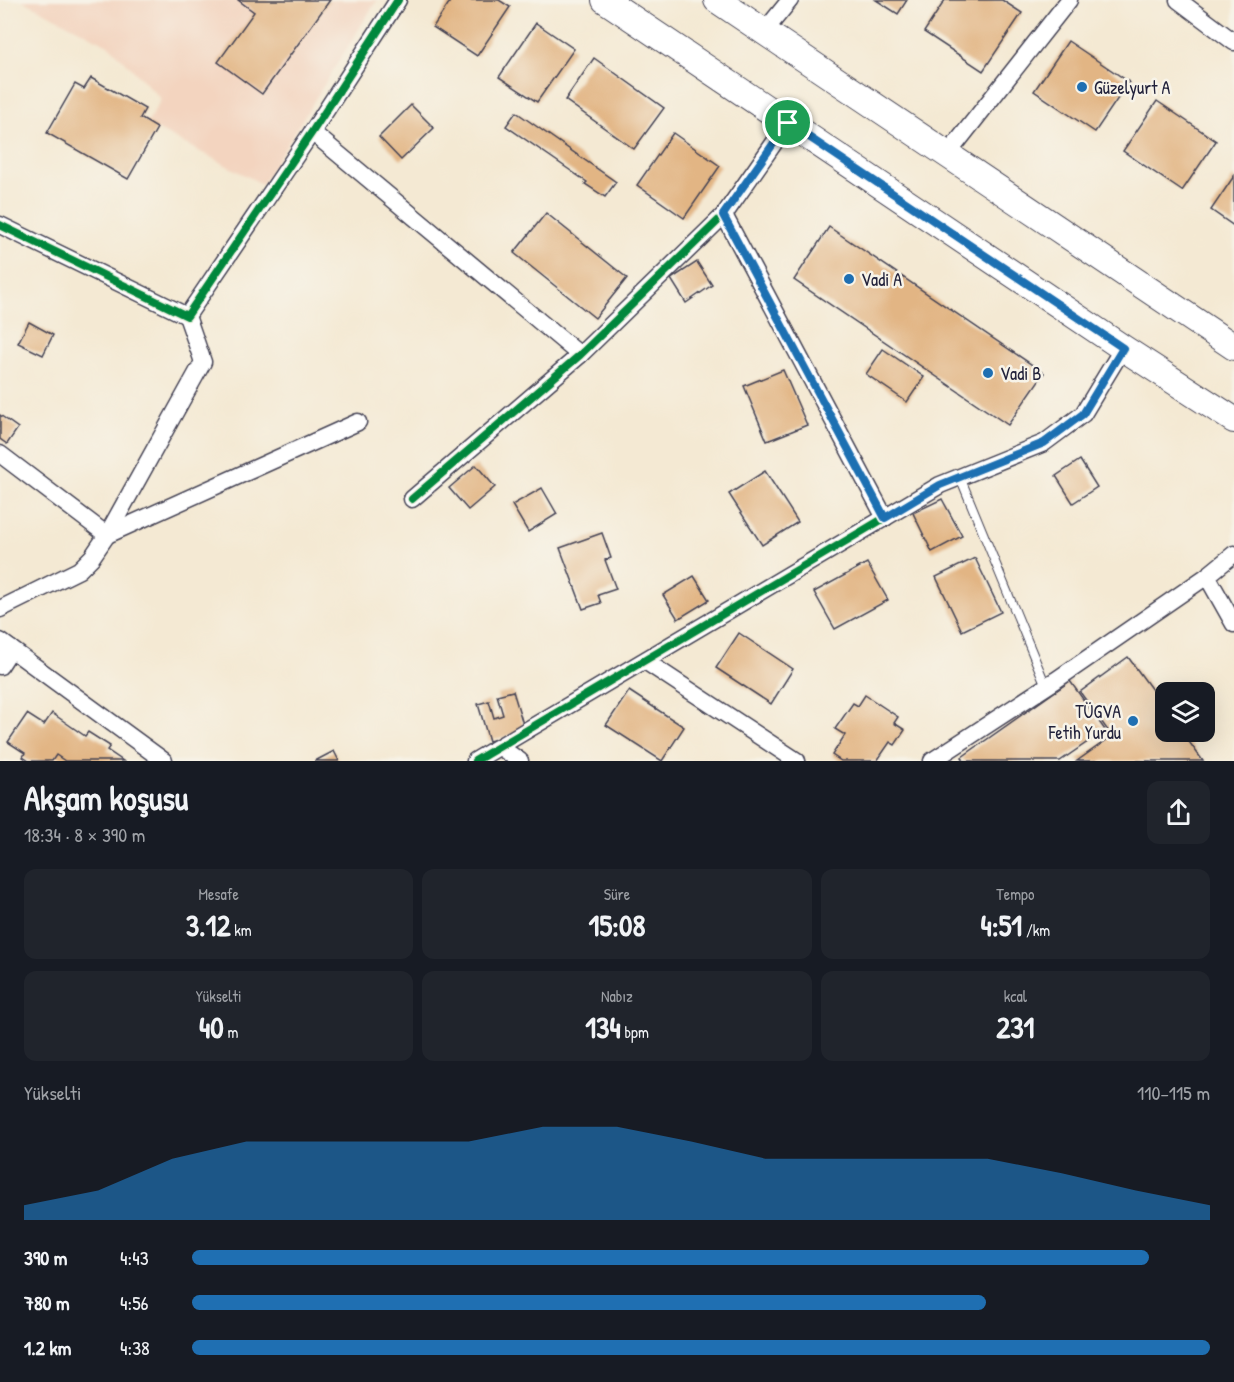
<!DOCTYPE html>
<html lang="tr">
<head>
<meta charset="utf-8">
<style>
	:root { --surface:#171b24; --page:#20242c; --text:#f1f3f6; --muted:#9ea1a6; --accent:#1f6fb2 }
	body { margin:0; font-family:"Patrick Hand",sans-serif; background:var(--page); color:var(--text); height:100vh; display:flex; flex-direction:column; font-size:22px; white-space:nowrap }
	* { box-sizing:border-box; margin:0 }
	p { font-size:20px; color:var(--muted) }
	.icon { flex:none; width:33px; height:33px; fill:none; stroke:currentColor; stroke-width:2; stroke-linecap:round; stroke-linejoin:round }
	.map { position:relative; height:761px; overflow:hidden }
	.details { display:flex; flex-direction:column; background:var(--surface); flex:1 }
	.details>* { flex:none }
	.fabs { position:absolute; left:1155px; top:682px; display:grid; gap:12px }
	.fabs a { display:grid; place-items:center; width:60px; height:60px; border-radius:12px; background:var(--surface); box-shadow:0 6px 24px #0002; font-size:30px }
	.pin { position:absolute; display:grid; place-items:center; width:51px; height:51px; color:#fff; margin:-26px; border:3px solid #fff; border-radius:50%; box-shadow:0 2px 6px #0007 }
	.round { display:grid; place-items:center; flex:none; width:63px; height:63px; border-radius:12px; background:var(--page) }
	.overview { display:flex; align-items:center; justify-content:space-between; height:102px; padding:0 24px }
	h1 { font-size:33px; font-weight:700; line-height:45px }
	.figures { display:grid; grid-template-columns:repeat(3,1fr); gap:9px; height:102px; padding:6px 24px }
	.figures div { display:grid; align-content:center; border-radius:12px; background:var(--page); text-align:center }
	.figures b { font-size:30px; font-weight:700 }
	.figures small { font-size:16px; font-weight:400 }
	.figures p { font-size:16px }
	.chart { height:168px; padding:12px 24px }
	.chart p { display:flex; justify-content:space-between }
	.chart svg { width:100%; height:108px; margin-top:6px; fill:var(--accent); opacity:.7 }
	ul { padding:0 24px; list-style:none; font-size:20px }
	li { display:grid; grid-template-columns:96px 72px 1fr; align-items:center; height:45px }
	li i { height:15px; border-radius:8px; background:var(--accent) }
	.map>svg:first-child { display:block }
</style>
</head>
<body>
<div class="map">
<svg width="1234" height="761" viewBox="0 0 1234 761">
	<rect width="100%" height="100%" fill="#f7f3e8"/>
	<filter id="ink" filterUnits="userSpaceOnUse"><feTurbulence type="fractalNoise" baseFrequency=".0167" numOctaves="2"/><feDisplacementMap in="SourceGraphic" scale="12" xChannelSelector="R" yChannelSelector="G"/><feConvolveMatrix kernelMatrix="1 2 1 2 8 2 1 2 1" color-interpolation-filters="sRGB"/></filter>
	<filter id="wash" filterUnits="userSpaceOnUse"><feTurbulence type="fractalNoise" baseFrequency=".008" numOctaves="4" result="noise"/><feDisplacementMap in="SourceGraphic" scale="24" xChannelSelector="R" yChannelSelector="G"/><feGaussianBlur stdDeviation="1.35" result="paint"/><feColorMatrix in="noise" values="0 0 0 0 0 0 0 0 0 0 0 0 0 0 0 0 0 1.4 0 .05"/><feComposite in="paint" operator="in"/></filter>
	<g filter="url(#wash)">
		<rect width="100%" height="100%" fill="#f4e9d3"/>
		<path fill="#f3d4bf" d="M22,0H377L262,184L147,124L161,99L110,46Z"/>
		<g id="blocks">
			<g fill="#e2b584">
				<path d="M238,0H330L262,94L218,62L254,12Z"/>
				<path d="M451,0H499L510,7L477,56L433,27Z"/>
				<path d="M876,0H907L898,14Z"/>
				<path d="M945,0H1002L1022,13L983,71L924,32Z"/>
				<path d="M536,23L574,49L537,102L499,77Z"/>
				<path d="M1068,41L1129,82L1095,132L1034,91Z"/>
				<path d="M594,58L664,108L634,149L565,100Z"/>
				<path d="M91,78L145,109L140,118L157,128L128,179L47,133L75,84L84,89Z"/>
				<path d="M1157,101L1216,141L1182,191L1123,151Z"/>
				<path d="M411,105L434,128L401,160L379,137Z"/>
				<path d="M516,112L616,182L605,197L585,184L587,182L506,126Z"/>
				<path d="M673,133L720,166L684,218L637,185Z"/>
				<path d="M1234,176V226L1211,210Z"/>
				<path d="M546,213L627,278L595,318L514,253Z"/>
				<path d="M829,227L1044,373L1008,425L794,280Z"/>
				<path d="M697,262L712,285L686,303L671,279Z"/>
				<path d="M29,322L53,335L43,355L18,343Z"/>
				<path d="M883,349L924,377L907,402L866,374Z"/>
				<path d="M783,370L807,425L767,441L744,386Z"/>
				<path d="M0,415L18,428L7,444L0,439Z"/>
				<path d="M1080,460L1097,487L1073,503L1056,476Z"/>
				<path d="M476,465L495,487L468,510L449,488Z"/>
				<path d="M765,471L798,522L762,545L729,494Z"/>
				<path d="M542,488L557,514L528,532L512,505Z"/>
				<path d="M942,499L962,536L932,552L913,513Z"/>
				<path d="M602,533L611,558L605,560L616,589L598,595L601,603L583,609L560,548Z"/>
				<path d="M975,558L1001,612L962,631L936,577Z"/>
				<path d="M867,563L888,600L835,629L814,592Z"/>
				<path d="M694,576L709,600L678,619L663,595Z"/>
				<path d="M739,633L793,669L771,704L716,668Z"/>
				<path d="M1128,657L1166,709V732H1182L1203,761H1077L1112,736L1080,692Z"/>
				<path d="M1070,681L1105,730L1060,761H964L962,757Z"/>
				<path d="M513,691L525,731L489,741L478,704L489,701L494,718L503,715L497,695Z"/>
				<path d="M629,691L684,727L662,761L606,725Z"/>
				<path d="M865,695L898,717L894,723L905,730L895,745L890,742L877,761H841L832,755L845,735L835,729L853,703L858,706Z"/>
				<path d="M52,713L85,736L88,732L110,746L107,750L123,761H65L56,755L52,761H29L23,757L25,753L8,742L27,714L44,725Z"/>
				<path d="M334,751L339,761H315Z"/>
			</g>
		</g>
	</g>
	<g filter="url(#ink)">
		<use href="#blocks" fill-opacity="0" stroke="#424052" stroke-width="1.5"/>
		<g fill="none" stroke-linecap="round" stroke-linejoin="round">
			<g stroke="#424052" stroke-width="10">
				<path id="service" d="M960,477L1046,686"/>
			</g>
			<g stroke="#424052" stroke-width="19">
				<g id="minor">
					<path d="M1178,0L1234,42"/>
					<path d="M764,32L790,0"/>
					<path d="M312,132L580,355"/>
					<path d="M947,155L1069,0"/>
					<path d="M724,215L885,518"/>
					<path d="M0,225L187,316L312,132L398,0"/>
					<path d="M0,454L107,535"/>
					<path d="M412,499L580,355L724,215L788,123"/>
					<path d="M107,535L358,422"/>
					<path d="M1207,576L1234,624"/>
					<path d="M0,609L79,570L92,557L107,535L203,362L187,316"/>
					<path d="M0,641L164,761"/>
					<path d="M645,661L797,761"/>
					<path d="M0,666L11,649"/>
					<path d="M500,747L520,761"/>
					<path d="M475,761L940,485L1044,443L1083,414L1123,348"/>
					<path d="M932,761L1056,680L1207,576L1234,554"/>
				</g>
			</g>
			<g stroke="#424052" stroke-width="28">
				<g id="primary">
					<path d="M605,0L1123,348L1234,420"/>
					<path d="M717,0L1234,347"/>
				</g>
			</g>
			<use href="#service" stroke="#fff" stroke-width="8"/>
			<use href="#minor" stroke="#fff" stroke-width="16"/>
			<use href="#primary" stroke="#fff" stroke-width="26"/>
			<g stroke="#f7f3e8" stroke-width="11">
				<g id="cycleway">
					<path d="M0,225L187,316L312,132L398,0"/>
					<path d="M412,499L580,355L724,215L788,123"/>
					<path d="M475,761L940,485L1044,443L1083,414L1123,348"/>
				</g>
			</g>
			<use href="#cycleway" stroke="#00873e" stroke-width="8"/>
		</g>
	</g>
	<g fill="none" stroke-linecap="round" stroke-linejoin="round" filter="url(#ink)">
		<g stroke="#fff" stroke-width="12">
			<path id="route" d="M788,123L1123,348L1083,414L1044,443L940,485L885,518L723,215Z"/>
		</g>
		<use href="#route" stroke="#1f6fb2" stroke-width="8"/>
	</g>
	<g fill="#1f6fb2" stroke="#f7f3e8" stroke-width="2">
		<circle cx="1082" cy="87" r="6"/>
		<circle cx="849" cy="279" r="6"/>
		<circle cx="988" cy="373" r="6"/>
		<circle cx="1133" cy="721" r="6"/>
	</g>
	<g text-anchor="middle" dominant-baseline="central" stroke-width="5" stroke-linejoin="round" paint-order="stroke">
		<g font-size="18" fill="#22223b" stroke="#f7f3e8" text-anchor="start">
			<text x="1094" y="87">Güzelyurt A</text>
			<text x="861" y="279">Vadi A</text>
			<text x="1000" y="373">Vadi B</text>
			<text x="1121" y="711" text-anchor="end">TÜGVA<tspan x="1121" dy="21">Fetih Yurdu</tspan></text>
		</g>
	</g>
</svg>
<div class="fabs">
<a><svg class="icon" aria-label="layers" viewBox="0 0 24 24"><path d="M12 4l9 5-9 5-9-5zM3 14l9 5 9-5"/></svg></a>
</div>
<div class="pin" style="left:788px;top:123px;background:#1e9e55"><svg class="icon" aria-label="arrive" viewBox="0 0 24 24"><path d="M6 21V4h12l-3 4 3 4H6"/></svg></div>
</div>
<section class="details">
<div class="overview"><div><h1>Akşam koşusu</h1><p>18:34 · 8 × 390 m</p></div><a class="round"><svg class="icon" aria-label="share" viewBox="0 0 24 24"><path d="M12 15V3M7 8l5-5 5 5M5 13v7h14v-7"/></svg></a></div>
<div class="figures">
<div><p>Mesafe</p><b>3.12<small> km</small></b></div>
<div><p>Süre</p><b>15:08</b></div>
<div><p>Tempo</p><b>4:51<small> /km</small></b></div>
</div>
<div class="figures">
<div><p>Yükselti</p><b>40<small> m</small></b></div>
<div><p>Nabız</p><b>134<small> bpm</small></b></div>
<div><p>kcal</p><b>231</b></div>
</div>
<div class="chart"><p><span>Yükselti</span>110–115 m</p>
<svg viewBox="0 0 160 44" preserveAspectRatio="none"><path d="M0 44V38L10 32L20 19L30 12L40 12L50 12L60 12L70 6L80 6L90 12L100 19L110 19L120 19L130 19L140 25L150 32L160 38V44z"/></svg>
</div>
<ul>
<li><b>390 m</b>4:43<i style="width:94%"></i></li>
<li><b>780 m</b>4:56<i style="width:78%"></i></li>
<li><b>1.2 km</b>4:38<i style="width:100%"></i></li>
</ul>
</section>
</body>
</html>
